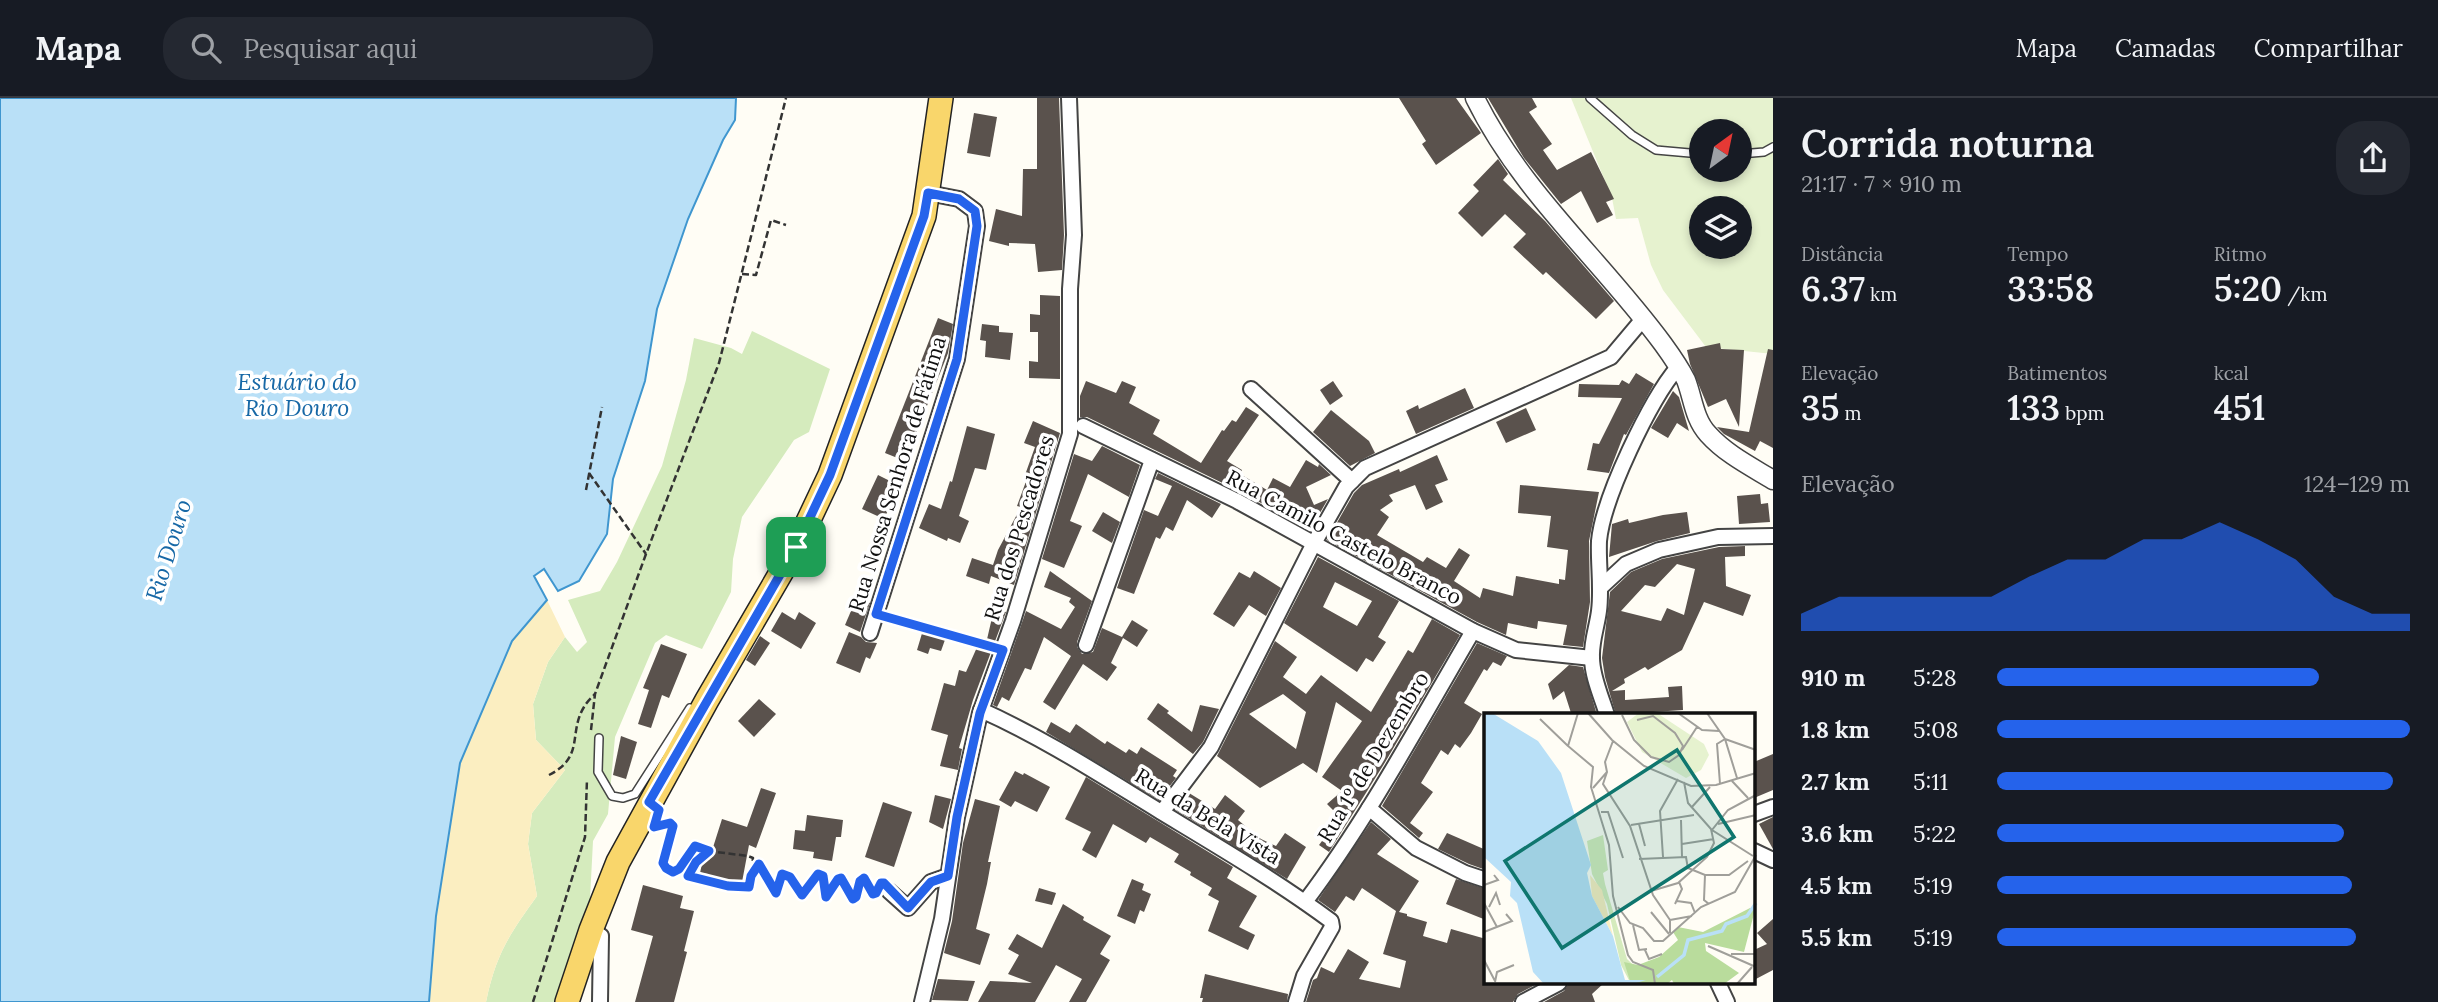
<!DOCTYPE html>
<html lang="pt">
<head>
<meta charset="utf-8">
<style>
	:root { --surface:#171b24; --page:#242831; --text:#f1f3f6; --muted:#9ea1a6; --line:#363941; --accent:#2563eb }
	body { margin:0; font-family:Lora,serif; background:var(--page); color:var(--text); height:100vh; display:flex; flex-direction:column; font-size:26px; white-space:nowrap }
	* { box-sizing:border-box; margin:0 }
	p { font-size:23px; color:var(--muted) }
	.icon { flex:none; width:38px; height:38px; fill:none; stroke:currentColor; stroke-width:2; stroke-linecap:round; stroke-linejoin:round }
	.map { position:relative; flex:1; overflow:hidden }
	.side { display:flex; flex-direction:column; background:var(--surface); width:665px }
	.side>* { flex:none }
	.needle { width:46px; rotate:33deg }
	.fabs { position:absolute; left:1689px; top:21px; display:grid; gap:14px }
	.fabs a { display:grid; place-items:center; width:63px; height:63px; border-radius:50%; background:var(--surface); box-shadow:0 4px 10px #0003; font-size:35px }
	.pin { position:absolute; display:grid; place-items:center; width:60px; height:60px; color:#fff; margin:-30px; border-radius:14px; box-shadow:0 4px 10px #0006 }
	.round { display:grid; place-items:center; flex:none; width:74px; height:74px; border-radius:28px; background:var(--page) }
	.headline { display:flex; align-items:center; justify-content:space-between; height:119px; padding:0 28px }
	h1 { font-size:38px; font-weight:600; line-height:52px }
	.stats { display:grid; grid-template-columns:repeat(3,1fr); gap:10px; height:119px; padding:7px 28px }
	.stats div { display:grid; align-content:center }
	.stats b { font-size:35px; font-weight:600 }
	.stats small { font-size:19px; font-weight:400 }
	.stats p { font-size:19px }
	.chart { height:196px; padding:14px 28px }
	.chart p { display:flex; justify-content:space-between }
	.chart svg { width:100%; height:126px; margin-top:7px; fill:var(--accent); opacity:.7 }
	ul { padding:0 28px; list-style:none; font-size:23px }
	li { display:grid; grid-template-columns:112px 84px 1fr; align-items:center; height:52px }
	li i { height:18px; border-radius:9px; background:var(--accent) }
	header { display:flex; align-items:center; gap:42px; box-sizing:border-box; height:98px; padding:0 35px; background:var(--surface); border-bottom:2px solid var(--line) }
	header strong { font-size:33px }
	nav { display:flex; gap:38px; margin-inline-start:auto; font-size:24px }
	.search { width:490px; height:63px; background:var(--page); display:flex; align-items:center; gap:18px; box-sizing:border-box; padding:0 24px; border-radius:28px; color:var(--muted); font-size:26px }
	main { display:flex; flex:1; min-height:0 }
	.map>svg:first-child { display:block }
</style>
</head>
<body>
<header>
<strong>Mapa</strong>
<div class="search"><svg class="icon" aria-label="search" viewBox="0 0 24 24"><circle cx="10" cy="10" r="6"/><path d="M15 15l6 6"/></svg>Pesquisar aqui</div>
<nav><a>Mapa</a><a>Camadas</a><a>Compartilhar</a></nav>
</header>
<main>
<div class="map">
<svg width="1773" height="904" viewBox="0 0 1773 904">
	<rect width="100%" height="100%" fill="#fffdf5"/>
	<path fill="#d5ebbd" d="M752,233L830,271L809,334L794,342L742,419L733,461L731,494L702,551L666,537L655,545L615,639L608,716L593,743L590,801L554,904H486C496,856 509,837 537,798L528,746L532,715L565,672L536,642L533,606L548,564L565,539L577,554L587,544L568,502L600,493L617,464L662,368L686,282L694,240L731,250L742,256Z"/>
	<path fill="#fbeec1" d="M547,502L565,539L548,564L533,606L536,642L565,672L532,715L528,746L537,798C509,837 496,856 486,904H429L436,818L460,665L512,543Z"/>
	<path fill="#e6f2cf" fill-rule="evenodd" d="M1571,0H1773V256L1706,249L1663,192L1651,167L1638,120L1616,121L1612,100ZM1701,33H1740V72H1701ZM1701,110H1740V149H1701Z"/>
	<path fill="#b9e0f7" stroke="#3f96cf" stroke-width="2" d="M0,0H736L735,22L723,42L688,121L657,211L645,283L613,381L607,436L579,483L558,493L544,471L534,478L547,502L512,543L460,665L436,818L429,904H0Z"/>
	<g fill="#5a524d" fill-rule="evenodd">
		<path d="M1037,0H1059L1064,137L1062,172L1038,174L1035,146L1009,145V148L989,143L996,111L1022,118L1023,71H1037Z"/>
		<path d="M1399,0H1456L1481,35L1436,67L1422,46L1426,43Z"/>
		<path d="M1488,0H1532L1537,9L1529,14L1552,46L1543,52L1557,72L1591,54L1614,101L1606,104L1613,117L1597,125L1581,93L1561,106L1524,60Z"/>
		<path d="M974,15L997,19L990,59L967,55Z"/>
		<path d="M1498,61L1508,76L1503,82L1545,123L1614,203L1596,221L1546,174L1543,177L1513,149L1526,136L1505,116L1482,139L1458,115L1479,93L1473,87Z"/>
		<path d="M1040,197L1060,198V281L1029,280V263L1038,264V234H1030V216L1040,217Z"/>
		<path d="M938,220L953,226L948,255L905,363L885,355Z"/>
		<path d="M982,226L999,228V234L1013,235L1010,262L985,259L986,243L980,242Z"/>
		<path d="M1720,245L1721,251L1744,252L1739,329L1726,301L1708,309L1690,266L1687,252Z"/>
		<path d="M1768,251L1773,252V350L1760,343L1755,353L1724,336L1717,329L1749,334Z"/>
		<path d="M1636,275L1654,286L1626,337L1624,336L1609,375L1587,372L1593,345L1599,346L1622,300L1578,299L1579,286L1619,287L1622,282L1629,286Z"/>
		<path d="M1086,283L1116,295L1122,283L1136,289L1129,305L1160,322L1153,336L1201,365L1222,332L1224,333L1232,322L1236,324L1246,309L1259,317L1227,363L1242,372L1240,376L1267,392L1273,380L1290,389L1306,362L1318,369L1319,366L1331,377L1306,389L1314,407L1328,401L1310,432L1241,394L1087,319H1080V298Z"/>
		<path d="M1333,283L1343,298L1330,307L1320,292Z"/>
		<path d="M1465,290L1474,310L1416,336L1406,313L1418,307L1419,311Z"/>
		<path d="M1673,293L1679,299L1689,333L1677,325L1668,340L1651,330Z"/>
		<path d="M1526,310L1536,332L1506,345L1496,324Z"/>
		<path d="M1331,312L1369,343L1375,355L1350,368L1313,334Z"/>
		<path d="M1033,323L1060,335L1014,487L991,478L989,486L966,478L972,460L993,467L998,452L1021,409L1017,408L1028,378L1025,377L1035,349L1024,345Z"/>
		<path d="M967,328L995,336L986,372L975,370L959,418L969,423L960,445L948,440L947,443L919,430L929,406L941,411L950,383L952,384Z"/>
		<path d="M1102,348L1140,367L1129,399L1088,376L1070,423L1082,428L1064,470L1042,461L1074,356L1092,363Z"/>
		<path d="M1437,357L1448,382L1435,387L1443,404L1426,412L1415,387L1389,397L1393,403L1380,412L1389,419L1377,437L1423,464L1427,459L1446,470L1459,450L1470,457L1454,483L1480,500L1483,490L1513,498L1516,478L1559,486V481L1565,482L1568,452L1547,449L1551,418L1518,415L1520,387L1599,394L1589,443L1590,504L1583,549L1563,547L1567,527L1538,523L1537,531L1508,525L1506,537L1477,524L1327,442L1354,395L1362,387L1399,371L1400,374Z"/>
		<path d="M1158,375L1221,406L1212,420L1187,402L1173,433L1166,429L1160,441L1156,439L1134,496L1117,490L1144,412L1158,418L1172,388L1155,381Z"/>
		<path d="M878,377L892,384L883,403L891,406L884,421L862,411Z"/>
		<path d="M1760,396L1761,406L1768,405L1770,424L1739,426L1737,398Z"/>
		<path d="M1103,414L1120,424L1112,445L1092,433Z"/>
		<path d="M1687,414L1690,435L1657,443L1609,459L1612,426L1628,421L1629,425L1663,417Z"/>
		<path d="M1745,448V458L1725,459L1726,488L1751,497L1743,518L1704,504L1682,552L1648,572L1645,569L1624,581L1625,585L1612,593L1625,592V602L1669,599L1668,589L1682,588L1683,612L1653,614V617H1616L1605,579L1602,560L1610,494L1631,474L1662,461L1719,449ZM1677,466L1695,471L1684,517L1667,510L1661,523L1621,513L1645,487L1655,489Z"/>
		<path d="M1318,459L1399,503L1378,539L1386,544L1373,564L1366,560L1357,574L1284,525ZM1335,484L1372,503L1357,528L1323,509Z"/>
		<path d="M1050,473L1092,503L1077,544V549L1082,556L1093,554L1102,530L1122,539L1132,522L1148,532L1137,549L1123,540L1111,565L1117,569L1107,583L1083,566L1055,612L1043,604L1071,558L1044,539L1031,572L1025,570L1009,603L1002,599L997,609L993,607L1026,513L1061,531L1075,509L1069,504L1071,500L1044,489Z"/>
		<path d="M1254,473L1281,490L1266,518L1249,507L1234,529L1213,516L1239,474L1250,480Z"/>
		<path d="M857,499L870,505L860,534L845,527Z"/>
		<path d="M994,511L1006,514L973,602L959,650L962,651L958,672L940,668L948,637L931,632L944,585L955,588L959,572L966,574L978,547L985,550Z"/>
		<path d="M782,514L795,522L799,514L816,525L801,551L771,533Z"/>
		<path d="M1432,521L1460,537L1384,666L1329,754L1319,747L1340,719L1327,706L1342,693L1322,679L1362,623L1336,604L1317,675L1303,665L1260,690L1217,658L1275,543L1297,559L1283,579L1306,596L1321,577L1371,614L1408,552L1413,555ZM1283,596L1306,614L1296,651L1249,616Z"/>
		<path d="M923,532L946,539L941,553L930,550L928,556L917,552Z"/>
		<path d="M849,534L861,539L866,544L877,545L870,561L866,559L860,575L836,565Z"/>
		<path d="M760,538L770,545L755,568L746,562Z"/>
		<path d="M1477,545L1507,558L1501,568L1493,564L1487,573L1484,571L1464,605L1482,616L1471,635L1460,650L1455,646L1448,657L1441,652L1421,685L1433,694L1410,725L1423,735L1419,740L1382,708Z"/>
		<path d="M661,546L687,556L669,600L662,597L651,630L638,626L649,592L643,590Z"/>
		<path d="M1569,567L1583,569L1597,617L1571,615L1564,593L1553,602L1548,586Z"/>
		<path d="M759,601L776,616L754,639L738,623Z"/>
		<path d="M1158,605L1169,613L1167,615L1192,634L1200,607L1219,611L1203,644L1193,656L1147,621Z"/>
		<path d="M1051,624L1070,635L1076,626L1105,646L1107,643L1126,655L1129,651L1137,656L1141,649L1177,672L1173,678L1176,680L1159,702L1046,634Z"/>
		<path d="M621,638L637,644L626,681L613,677Z"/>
		<path d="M1773,656V692L1754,700V664Z"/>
		<path d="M1015,673L1023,677L1024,675L1050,689L1037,714L1015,703L1011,709L999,702Z"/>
		<path d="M1086,679L1233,769L1227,780L1257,798L1239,829L1255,837L1248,852L1208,833L1219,803L1208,797L1212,790L1190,777L1191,774L1174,764L1179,756L1150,739L1146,745L1113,726L1096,760L1082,752L1091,734L1065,721Z"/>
		<path d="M761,690L776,695L756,750L749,747L742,784L728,781L727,785L707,780L708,776L700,775L703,761L709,762L722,721L747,729Z"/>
		<path d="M1189,695L1215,711L1225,697L1245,713L1238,722L1261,741L1276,748L1285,735L1306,749L1287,781L1176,712Z"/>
		<path d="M935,697L951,701L943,731L929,724Z"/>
		<path d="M975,701L1000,708L988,764H991L987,786L976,831L990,836L980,867L944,855L952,823L963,745Z"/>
		<path d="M883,704L912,714L894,769L865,759Z"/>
		<path d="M807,717L843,722L841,739H836L832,763L813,760L814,754L793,751L795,732L805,733Z"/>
		<path d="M1773,719V751L1759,726Z"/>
		<path d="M1371,724L1391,741L1377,756L1419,783L1399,814L1407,816V818L1427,824L1423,838L1447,845L1451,831L1486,841V885H1539L1518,896L1513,904H1306L1313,882L1317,880L1321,869L1334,875L1348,851L1369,864L1359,881L1400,890L1406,863L1383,856L1396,813L1362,790L1354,803L1346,798L1335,814L1318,802Z"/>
		<path d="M1447,735L1486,752V772L1469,766L1438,751Z"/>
		<path d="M1132,781L1144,786L1142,792L1151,796L1144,814L1140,812L1135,826L1117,818Z"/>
		<path d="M1456,781L1486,791V822L1446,806Z"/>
		<path d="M643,787L683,798L680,810L694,813L684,853L687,854L674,904H635L653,838L631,832Z"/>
		<path d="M1039,790L1056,795L1052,807L1035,803Z"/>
		<path d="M1063,806L1084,819L1083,822L1111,838L1100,856L1110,862L1086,904H1069L1082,881L1056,867L1035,904H978L990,883L1032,885L1008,876L1019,857L1008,851L1017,836L1042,850Z"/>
		<path d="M1773,821V872L1754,882V852L1767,846L1757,835Z"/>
		<path d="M1205,876L1288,896L1287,904H1202L1203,900H1200Z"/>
		<path d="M938,881L975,883L968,903L932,902Z"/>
		<path d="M1569,885H1604L1592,896L1595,904H1544L1564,893Z"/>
	</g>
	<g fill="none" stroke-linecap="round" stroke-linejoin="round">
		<g stroke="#444" stroke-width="10">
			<g id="service">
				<path d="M1590,0L1632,37L1656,52L1701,56"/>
				<path d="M1740,56L1764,54L1773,49"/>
				<path d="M599,640L598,674L612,698L623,700L635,696L690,610"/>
			</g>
		</g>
		<g stroke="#444" stroke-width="18">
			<g id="minor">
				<path d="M1251,291L1352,383"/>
				<path d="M1083,328L1237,403L1473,533L1516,552L1592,560"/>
				<path d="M1600,490L1626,466L1659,452L1718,439L1773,438"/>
				<path d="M870,535L957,261L977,128L975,113L959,101L928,95"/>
				<path d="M1086,547L1152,362"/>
				<path d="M981,612C1044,640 1102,678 1161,714C1219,749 1277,783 1331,823L1332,829L1304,878L1296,904"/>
				<path d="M1607,617C1602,600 1592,579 1592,560C1591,544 1597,529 1599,513C1602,490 1598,466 1599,443C1603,400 1650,302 1678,269"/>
				<path d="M1369,710L1416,750L1465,775L1486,782"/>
				<path d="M1162,714L1211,649L1313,447L1346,389L1365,370L1611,259L1643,221"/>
				<path d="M1754,716L1773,709"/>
				<path d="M1754,753L1773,762"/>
				<path d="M889,793L908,810L931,784L948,778"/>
				<path d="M1305,804C1369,719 1419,625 1473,533"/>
				<path d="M591,832L601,838L600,904"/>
				<path d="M1718,885L1727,904"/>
				<path d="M922,904L942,821L957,719L980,615L1013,523L1070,336V191L1074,137L1069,0"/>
				<path d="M1523,904L1559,885"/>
			</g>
		</g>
		<g stroke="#444" stroke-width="21">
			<path id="tertiary" d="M1475,0C1521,94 1602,163 1663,246C1671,257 1680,270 1686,282C1693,300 1694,321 1708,336C1726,356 1750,368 1773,382"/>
		</g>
		<g stroke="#222" stroke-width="26">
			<path id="primary" d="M567,904L591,832L618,764L707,602L796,449L830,377L924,118L941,0"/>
		</g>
		<g stroke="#333" stroke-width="2.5" stroke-dasharray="7 3.5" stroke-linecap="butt">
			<path d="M742,176L756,177L771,122L786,127"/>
			<path d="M589,375L646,456"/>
			<path d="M586,392L602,309"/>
			<path d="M889,520L987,548"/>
			<path d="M591,632L595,596L646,456L719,265L786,0"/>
			<path d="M549,677C585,659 568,635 584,609C586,605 591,600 595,596"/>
			<path d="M659,726L669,725L673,728L663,765L666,770L673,774L679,771L695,748L709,753L748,758L753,760L749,789L728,787L688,778L696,764L709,753"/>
			<path d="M752,775L758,767H761L777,795L781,777L785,775L790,779L802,797L819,776L823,778L826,799L839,780H842L853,801L856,799L861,781L866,783L872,795H876"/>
			<path d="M533,904L585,739L587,681"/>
		</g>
		<use href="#service" stroke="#fff" stroke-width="7"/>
		<use href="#minor" stroke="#fff" stroke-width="14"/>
		<use href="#tertiary" stroke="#fff" stroke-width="18"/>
		<use href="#primary" stroke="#f9d66b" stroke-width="23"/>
	</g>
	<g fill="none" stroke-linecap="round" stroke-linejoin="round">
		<g stroke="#fff" stroke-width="14">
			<path id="route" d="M928,95L959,101L975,113L977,128L957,261L876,516L1003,552L980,615L957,719L948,778L931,784L908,810L884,785H881L876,795L873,796L864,780L860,783L856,799L853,801L841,780L838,781L826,799L823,778L818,776L802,797L790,779L782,776L776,795L759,766L751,778L749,789L728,788L688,778L696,764L709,753L695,748L679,771L673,774L666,770L663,765L673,728L670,725L654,729L659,712L649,704L796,449L830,377L924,118Z"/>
		</g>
		<use href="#route" stroke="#2563eb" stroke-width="9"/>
	</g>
	<g text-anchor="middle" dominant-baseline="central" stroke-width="7" stroke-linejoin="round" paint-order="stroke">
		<g font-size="21" fill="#111" stroke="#fff">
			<text transform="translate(897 376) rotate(-73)">Rua Nossa Senhora de Fátima</text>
			<text transform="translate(1019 430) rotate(-73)">Rua dos Pescadores</text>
			<text transform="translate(1344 439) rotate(28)">Rua Camilo Castelo Branco</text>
			<text transform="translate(1373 659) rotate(-59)">Rua 1º de Dezembro</text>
			<text transform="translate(1208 718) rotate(31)">Rua da Bela Vista</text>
		</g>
		<g font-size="23" font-style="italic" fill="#1768a6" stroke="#fff">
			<text x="297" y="283">Estuário do<tspan x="297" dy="26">Rio Douro</tspan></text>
			<text transform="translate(168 452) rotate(-73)">Rio Douro</text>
		</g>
	</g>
	<g transform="translate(1484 615)">
		<rect width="271" height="271" fill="#fffdf5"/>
		<path d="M119,122L124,157L119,160L121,171L143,246L169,271H147L137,252L123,191L108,161L103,128Z" fill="#d5ebbd"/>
		<path d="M266,195L271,197L260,239L221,230L222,238L255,260L240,271H190L188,267L183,271H147L140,249L154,252L175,244L194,227L189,219L194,214L219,219Z" fill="#b9dc9c"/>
		<path d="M106,162L118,177L129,223L108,183Z" fill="#fbeec1"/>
		<path d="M155,0H173L220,31L225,42L217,57L202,65L158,39L143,9Z" fill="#e6f2cf"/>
		<path d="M0,0H8L54,28L77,60L107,152L103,160L108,183L129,223L141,267H162L149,271H60L49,259L33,190L26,183L27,169L0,144Z" fill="#b9e0f7"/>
		<path fill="none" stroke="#b9e0f7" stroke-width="3.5" d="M173,264L200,242L204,227L238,218L242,211L263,203L272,190"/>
		<path fill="none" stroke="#a09f9a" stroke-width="2" d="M94,0L84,33L109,54L107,74L125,132L129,183L144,242L149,249L169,257L171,271M104,0L128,27L160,53L207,73L232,72L272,60M194,0L218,17L235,18M223,0L241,26L253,65M138,2L150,27L167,44L185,49L195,42L199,33L191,20L169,3L153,7M56,6L84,33M241,26L272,37M198,37L213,14M123,59L119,71L146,113L169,182L186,207V220M248,68L264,85M236,71L233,31L241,26M109,75L123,59L121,49L129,28M207,95L226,74M117,99H124L139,145M197,107L198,144M155,111L161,133M234,111L272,102M147,112L210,102M198,131L230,126M269,143L228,117L244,97L272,82M179,144L176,98L194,66M155,146L202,144L204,156M204,155L221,162H245L264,148M221,162L220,187L225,191M0,172L14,167L10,162M167,178L194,170L223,144L230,130L227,116L204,90L200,69M193,188L207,190L211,200M0,190L13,214M191,191L198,176L195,169M5,194L12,180L16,192M134,194L146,210L159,215L170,228H179L217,194L251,179L272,142M167,199L185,221M186,207L208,203M149,212L155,237L163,236M0,219L28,208L22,201M224,233L272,254M161,237L165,246L178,241M247,241H272M0,247L11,268M11,269L13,259L30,252M253,271L268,254"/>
		<path fill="#0f766e" fill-opacity="0.15" stroke="#0f766e" stroke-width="3.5" d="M193,37L250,124L78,235L21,148Z"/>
		<rect width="271" height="271" fill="none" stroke="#111" stroke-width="3.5"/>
	</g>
</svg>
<div class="fabs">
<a><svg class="needle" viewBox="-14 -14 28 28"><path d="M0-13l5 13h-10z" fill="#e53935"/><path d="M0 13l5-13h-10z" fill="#9ea1a6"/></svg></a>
<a><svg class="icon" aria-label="layers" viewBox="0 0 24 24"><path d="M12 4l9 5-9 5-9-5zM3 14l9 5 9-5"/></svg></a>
</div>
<div class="pin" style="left:796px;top:449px;background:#1e9e55"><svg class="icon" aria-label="arrive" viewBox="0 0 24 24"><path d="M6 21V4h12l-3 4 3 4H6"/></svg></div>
</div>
<section class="side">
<div class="headline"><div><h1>Corrida noturna</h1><p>21:17 · 7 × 910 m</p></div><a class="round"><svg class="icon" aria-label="share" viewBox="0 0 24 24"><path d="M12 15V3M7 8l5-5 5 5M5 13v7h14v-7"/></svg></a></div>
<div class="stats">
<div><p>Distância</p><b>6.37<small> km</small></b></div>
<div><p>Tempo</p><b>33:58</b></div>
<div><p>Ritmo</p><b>5:20<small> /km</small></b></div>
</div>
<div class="stats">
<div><p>Elevação</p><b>35<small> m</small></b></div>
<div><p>Batimentos</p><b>133<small> bpm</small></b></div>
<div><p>kcal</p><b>451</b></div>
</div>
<div class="chart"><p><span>Elevação</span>124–129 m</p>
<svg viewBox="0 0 160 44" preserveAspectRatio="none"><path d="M0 44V38L10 32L20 32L30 32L40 32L50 32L60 25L70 19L80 19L90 12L100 12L110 6L120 12L130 19L140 32L150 38L160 38V44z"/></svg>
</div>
<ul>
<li><b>910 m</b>5:28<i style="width:78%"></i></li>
<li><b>1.8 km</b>5:08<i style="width:100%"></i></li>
<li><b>2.7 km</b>5:11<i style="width:96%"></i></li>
<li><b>3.6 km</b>5:22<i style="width:84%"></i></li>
<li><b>4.5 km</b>5:19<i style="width:86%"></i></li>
<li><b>5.5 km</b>5:19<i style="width:87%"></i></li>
</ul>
</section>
</main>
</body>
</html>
